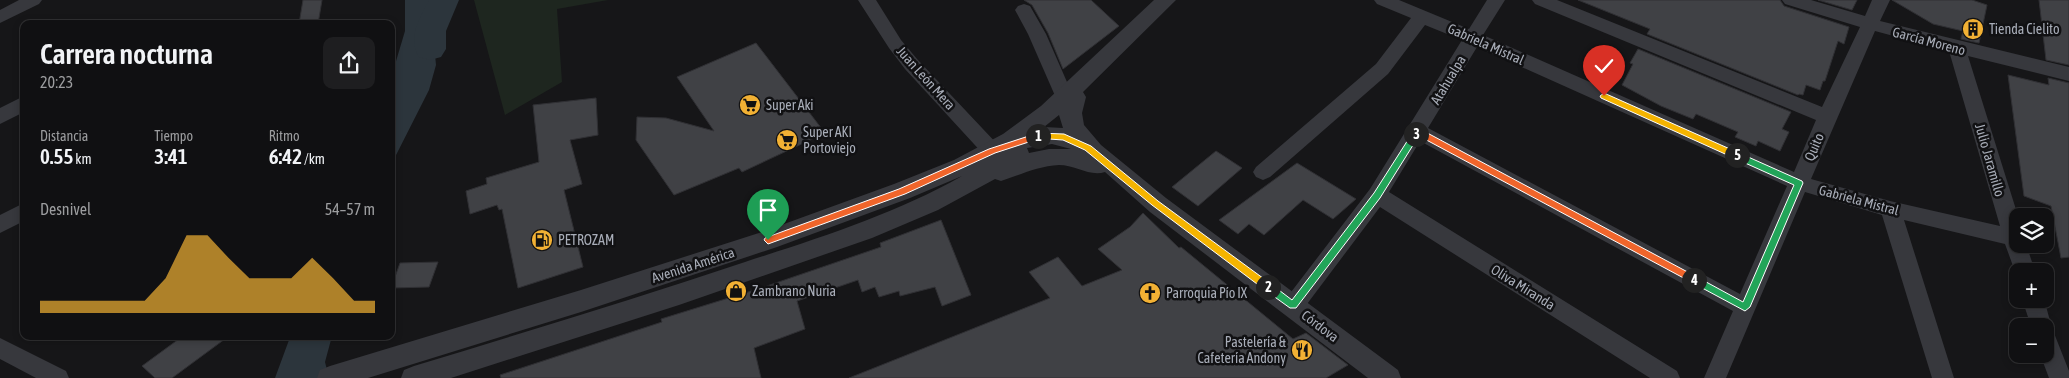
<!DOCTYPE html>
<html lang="es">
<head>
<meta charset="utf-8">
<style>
	:root { --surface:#101012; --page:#1e1e20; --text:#f1f3f6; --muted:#9c9d9f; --line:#303032; --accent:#f2b134 }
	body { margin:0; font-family:"Asap Condensed",sans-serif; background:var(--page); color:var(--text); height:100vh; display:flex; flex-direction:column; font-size:19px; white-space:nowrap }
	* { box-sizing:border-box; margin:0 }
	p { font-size:16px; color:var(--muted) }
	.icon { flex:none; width:28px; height:28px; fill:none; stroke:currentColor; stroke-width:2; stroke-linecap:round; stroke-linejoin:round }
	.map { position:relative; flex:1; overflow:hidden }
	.side { position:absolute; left:20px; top:20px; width:375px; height:320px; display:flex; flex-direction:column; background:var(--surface); border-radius:10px; box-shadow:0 2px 8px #0003,0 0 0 1px var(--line) }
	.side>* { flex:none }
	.buttons { position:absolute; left:2009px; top:208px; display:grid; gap:10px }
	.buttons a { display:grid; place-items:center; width:45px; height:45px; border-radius:10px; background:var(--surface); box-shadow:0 2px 8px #0003,0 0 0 1px var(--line); font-size:25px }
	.pin { position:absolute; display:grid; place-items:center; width:42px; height:42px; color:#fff; margin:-51px -21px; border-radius:50% 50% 50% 0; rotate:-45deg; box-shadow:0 0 5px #0007 }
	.pin .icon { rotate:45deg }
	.km { position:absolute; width:25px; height:25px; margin:-12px; border-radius:50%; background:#222; color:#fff; font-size:14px; line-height:25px; text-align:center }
	.round { display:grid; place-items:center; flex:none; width:52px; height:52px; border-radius:10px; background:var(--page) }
	.headline { display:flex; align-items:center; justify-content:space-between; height:85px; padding:0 20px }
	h1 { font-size:28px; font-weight:600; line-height:38px }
	.metrics { display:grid; grid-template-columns:repeat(3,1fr); gap:8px; height:85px; padding:5px 20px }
	.metrics div { display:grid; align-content:center }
	.metrics b { font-size:21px; font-weight:600 }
	.metrics small { font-size:14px; font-weight:400 }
	.metrics p { font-size:14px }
	.chart { height:140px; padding:10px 20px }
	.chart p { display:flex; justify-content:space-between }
	.chart svg { width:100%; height:90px; margin-top:5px; fill:var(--accent); opacity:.7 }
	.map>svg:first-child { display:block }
</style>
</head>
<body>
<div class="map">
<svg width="2069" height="378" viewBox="0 0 2069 378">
	<rect width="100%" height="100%" fill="#161618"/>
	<path fill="#1e261f" d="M474,0H608L557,9L562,82L505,115Z"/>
	<g fill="#2c353c">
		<path d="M405,0H442V17L434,44L436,65L429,90L391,165V78L405,31Z"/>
		<path d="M288,336H332L325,362L329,378H275L289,340Z"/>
	</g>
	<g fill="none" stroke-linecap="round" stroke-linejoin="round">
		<path fill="#2c353c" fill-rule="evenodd" d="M429,0H459L446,31V49L441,57L430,60L419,57C407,37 420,18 429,0Z"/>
	</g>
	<g fill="#404145" stroke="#303034">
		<path d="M303,0H322L318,24H299Z"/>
		<path d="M1024,0H1091L1119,26L1063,69L1048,33L1032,5Z"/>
		<path d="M1578,0H1780L1784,6L1849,27L1844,44L1838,41L1825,81H1823L1820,90L1806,85L1803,95L1799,94L1798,95L1647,34L1650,29Z"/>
		<path d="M1818,0H1857L1852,10Z"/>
		<path d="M1892,0H1972L1987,5L1979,43L1961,39L1963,31L1933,24Z"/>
		<path d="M2039,0H2069V65L2046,60Z"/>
		<path d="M756,43L825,133L742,172L739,168L674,195L636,140L637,117L666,118L714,131L677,77Z"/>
		<path d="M1638,49L1791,112L1782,129L1789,132L1780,151L1758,141L1756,146L1735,137L1738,132L1696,114L1693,119L1661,106L1622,85L1633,64L1630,63Z"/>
		<path d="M2008,75L2049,85L2048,78L2069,83V257L2061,258L2051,206L2024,196Z"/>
		<path d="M596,98L598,135L570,140L582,184L564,190L583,267L518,288L502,209L499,210L497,205L470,214L466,191L487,184L486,178L539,162L533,105Z"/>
		<path d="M1216,151L1242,168L1198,206L1172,187Z"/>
		<path d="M1297,163L1356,199L1333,219L1303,200L1264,235L1249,224L1238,234L1219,220Z"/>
		<path d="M1143,213L1179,248L1181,247L1293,339L1306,333L1348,365L1326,378H849L1050,298L1029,272L1058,257L1082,286L1122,270L1098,249L1130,227Z"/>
		<path d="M941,220L971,295L942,306L935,287L900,296L899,291L879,297L875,287L862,292L858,280L797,301L805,329L754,348L761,378H501L500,375L662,322L661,319L761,288L881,247L880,243Z"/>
		<path d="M438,262L429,287L391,288L400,263Z"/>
		<path d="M183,336H229L172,378H155L142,366Z"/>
	</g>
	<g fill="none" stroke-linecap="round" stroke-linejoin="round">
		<g fill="#37383d" fill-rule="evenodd">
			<path d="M19,0H42L39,4L0,23V10Z"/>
			<path d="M858,0H876L901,40L917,59L999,146L1002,151L999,156L992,158L985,156L905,69L889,48Z"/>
			<path d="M1374,0H1399L1469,29L1487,0H1505L1483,35L1794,172L1816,120L1535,4L1532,0H1557L1822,107L1860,27L1785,4L1782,0H1811L1865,16L1872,0H1890L1880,21L2069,67V81L1968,56L2018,216V244H2026L2035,271H2018L2017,277L2005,244L1904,220L1954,378H1932L1882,215L1805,192L1726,378H1704L1733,311L1420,141L1389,192L1677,371L1680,378H1650L1380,207L1301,312L1293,315L1285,312L1282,306L1285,300L1370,189L1462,40L1425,25L1388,74L1270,177L1263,180L1256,177L1253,172L1256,167L1376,64L1411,18L1377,4ZM1875,31L1949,51L2000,226L1890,201L1811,179ZM1477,47L1787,186L1740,294L1428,128Z"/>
			<path d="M1024,4L1030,6L1046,34L1074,98L1072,103L1065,105L1058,103L1056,98L1028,34L1015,10L1018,6Z"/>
			<path d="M24,96V112L0,124V108Z"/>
			<path d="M24,203V221L0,233V215Z"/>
			<path d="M2022,299H2044L2052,328L2069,371V378H2049L2040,354H2045V326H2031Z"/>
			<path d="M0,338L66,371L69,378H36L0,359Z"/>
		</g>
		<path fill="#37383d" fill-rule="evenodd" d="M1154,0H1176L1083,92L1086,97L1082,113L1084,125L1101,145L1166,198L1398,370L1401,378H1368L1150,212L1105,172C1090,177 1075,165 1059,165C1038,166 1020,175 1001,181L995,179L938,210L872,238L679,305L451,378H401L404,370L414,366C525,332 635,299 745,262C819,238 895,214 962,176L910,198L777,247L581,312L368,378H317L320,370L330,366L581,290L762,232L894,184L954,160L1003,134L1041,106ZM1059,115L1063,128L1044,127ZM1052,144L1071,149H1049L1029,153L1027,148Z"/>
	</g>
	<path fill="#f0652b" stroke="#fff" d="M1038,133L1041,134V138L995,153L905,194L768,244L764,240L765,238L899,189L989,149Z"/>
	<path fill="#f5b400" stroke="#fff" d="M1038,133L1064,134L1091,146L1158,201L1271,284V290H1265L1152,205L1085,150L1063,140L1035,138V134Z"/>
	<path fill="#22a559" stroke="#fff" d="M1416,131L1420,134L1380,198L1296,308H1290L1265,290V284H1271L1292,300L1374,193L1413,132Z"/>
	<path fill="#f0652b" stroke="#fff" d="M1418,128L1697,277V282H1691L1419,136H1413V132Z"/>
	<path fill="#22a559" stroke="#fff" d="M1737,152L1802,181L1803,183L1750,307L1745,311L1691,282L1690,280L1691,277H1697L1743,302L1794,185L1734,158L1733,155Z"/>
	<path fill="#f5b400" stroke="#fff" d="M1604,93L1739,153L1741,155L1737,158H1734L1601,98L1600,96Z"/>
	<defs>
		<g id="building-disc" transform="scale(1.125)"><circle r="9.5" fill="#f2b134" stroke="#111113"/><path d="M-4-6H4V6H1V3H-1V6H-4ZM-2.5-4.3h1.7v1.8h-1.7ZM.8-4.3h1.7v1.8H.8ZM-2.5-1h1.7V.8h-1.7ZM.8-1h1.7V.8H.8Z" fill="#111"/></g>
		<g id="supermarket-disc" transform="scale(1.125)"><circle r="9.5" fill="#f2b134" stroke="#111113"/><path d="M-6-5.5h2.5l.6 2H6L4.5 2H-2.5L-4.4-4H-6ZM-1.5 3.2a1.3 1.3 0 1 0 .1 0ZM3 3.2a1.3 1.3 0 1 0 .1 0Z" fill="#111"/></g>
		<g id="fuel-disc" transform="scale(1.125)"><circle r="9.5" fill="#f2b134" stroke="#111113"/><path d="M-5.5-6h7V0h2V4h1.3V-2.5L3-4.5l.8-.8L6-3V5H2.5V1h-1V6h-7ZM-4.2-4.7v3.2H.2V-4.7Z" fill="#111"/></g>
		<g id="shop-disc" transform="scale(1.125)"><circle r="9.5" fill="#f2b134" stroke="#111113"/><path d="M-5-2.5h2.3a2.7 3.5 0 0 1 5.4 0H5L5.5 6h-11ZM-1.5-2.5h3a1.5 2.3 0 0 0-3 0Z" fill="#111"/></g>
		<g id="church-disc" transform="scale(1.125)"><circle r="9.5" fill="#f2b134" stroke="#111113"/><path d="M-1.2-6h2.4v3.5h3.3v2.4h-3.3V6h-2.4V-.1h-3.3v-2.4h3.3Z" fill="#111"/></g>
		<g id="restaurant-disc" transform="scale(1.125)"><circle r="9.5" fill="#f2b134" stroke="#111113"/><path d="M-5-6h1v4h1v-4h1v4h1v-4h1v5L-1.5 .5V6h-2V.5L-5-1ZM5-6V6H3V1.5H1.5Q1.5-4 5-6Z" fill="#111"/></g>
	</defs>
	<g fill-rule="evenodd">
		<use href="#building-disc" x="1973" y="29"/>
		<use href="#supermarket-disc" x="750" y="105"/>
		<use href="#supermarket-disc" x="787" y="140"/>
		<use href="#fuel-disc" x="542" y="240"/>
		<use href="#shop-disc" x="736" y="291"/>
		<use href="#church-disc" x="1150" y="293"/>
		<use href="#restaurant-disc" x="1302" y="350"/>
	</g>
	<g text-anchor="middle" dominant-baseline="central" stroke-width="5" stroke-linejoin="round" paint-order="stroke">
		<g font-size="14" fill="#a8adb8" stroke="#111113" text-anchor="start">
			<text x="1989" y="29">Tienda Cielito</text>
			<text x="766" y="105">Super Aki</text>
			<text x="803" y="132">Super AKI<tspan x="803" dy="16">Portoviejo</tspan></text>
			<text x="558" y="240">PETROZAM</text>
			<text x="752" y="291">Zambrano Nuria</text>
			<text x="1166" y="293">Parroquia Pío IX</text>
			<text x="1286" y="342" text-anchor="end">Pastelería &amp;<tspan x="1286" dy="16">Cafetería Andony</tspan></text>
		</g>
		<g font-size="14" fill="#a8adb8" stroke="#111113">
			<text transform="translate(1929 41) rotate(15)">García Moreno</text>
			<text transform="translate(1486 44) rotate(24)">Gabriela Mistral</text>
			<text transform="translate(926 78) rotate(48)">Juan León Mera</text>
			<text transform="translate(1448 80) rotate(-59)">Atahualpa</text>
			<text transform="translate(1814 147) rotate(-67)">Quito</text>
			<text transform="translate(1990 160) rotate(74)">Julio Jaramillo</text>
			<text transform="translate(1859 200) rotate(15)">Gabriela Mistral</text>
			<text transform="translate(693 265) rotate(-18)">Avenida América</text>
			<text transform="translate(1523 287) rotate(32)">Oliva Miranda</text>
			<text transform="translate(1320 326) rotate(37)">Córdova</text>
		</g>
	</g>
</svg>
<div class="buttons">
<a><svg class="icon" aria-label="layers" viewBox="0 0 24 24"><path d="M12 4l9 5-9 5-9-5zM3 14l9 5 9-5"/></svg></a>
<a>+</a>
<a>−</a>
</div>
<div class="pin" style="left:768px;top:240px;background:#1e9e55"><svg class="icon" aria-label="arrive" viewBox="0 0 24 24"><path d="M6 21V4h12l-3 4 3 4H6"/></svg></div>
<div class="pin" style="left:1604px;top:96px;background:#d93025"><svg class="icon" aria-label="check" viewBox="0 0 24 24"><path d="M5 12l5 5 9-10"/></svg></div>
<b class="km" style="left:1038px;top:136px">1</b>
<b class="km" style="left:1268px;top:287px">2</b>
<b class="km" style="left:1416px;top:134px">3</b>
<b class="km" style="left:1694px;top:280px">4</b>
<b class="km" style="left:1737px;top:155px">5</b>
<section class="side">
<div class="headline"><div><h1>Carrera nocturna</h1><p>20:23</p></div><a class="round"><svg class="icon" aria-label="share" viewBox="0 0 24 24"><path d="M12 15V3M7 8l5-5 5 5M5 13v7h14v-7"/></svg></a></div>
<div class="metrics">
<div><p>Distancia</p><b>0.55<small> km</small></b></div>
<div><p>Tiempo</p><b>3:41</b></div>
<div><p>Ritmo</p><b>6:42<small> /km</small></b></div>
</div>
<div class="chart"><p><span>Desnivel</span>54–57 m</p>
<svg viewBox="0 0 160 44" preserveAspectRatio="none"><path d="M0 44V38L10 38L20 38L30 38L40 38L50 38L60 27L70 6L80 6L90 17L100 27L110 27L120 27L130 17L140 27L150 38L160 38V44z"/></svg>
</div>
</section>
</div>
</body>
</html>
